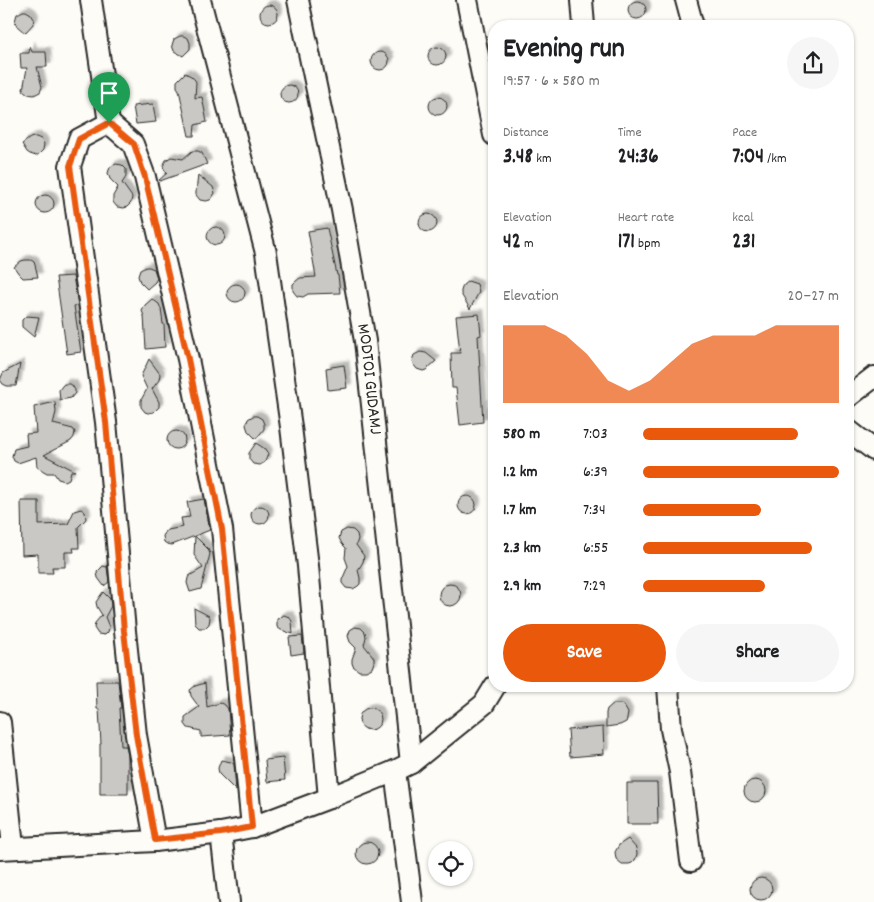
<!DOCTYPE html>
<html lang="en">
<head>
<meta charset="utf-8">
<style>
	:root { --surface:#fff; --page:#f6f6f6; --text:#202124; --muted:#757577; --accent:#ea580c }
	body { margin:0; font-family:Dekko,sans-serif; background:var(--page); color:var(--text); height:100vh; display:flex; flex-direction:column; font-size:19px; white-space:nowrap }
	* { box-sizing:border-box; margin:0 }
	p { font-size:16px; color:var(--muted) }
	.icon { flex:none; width:28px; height:28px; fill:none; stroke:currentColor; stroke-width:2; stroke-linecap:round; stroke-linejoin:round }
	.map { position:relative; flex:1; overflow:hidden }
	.panel { position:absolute; left:488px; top:20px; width:366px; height:672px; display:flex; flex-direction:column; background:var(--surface); border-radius:20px; box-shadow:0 1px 4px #0004 }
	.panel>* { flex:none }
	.buttons { position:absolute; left:428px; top:841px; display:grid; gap:10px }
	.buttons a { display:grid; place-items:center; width:45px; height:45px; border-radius:50%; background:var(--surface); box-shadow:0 1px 4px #0004; font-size:25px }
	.pin { position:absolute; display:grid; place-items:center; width:42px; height:42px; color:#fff; margin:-51px -21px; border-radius:50% 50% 50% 0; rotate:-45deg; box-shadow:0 0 5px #0007 }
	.pin .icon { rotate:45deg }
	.round { display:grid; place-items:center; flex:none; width:52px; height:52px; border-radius:26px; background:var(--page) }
	.overview { display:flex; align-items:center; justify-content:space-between; height:85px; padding:0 15px }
	h1 { font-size:28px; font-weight:700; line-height:38px }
	.metrics { display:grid; grid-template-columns:repeat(3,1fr); gap:8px; height:85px; padding:5px 15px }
	.metrics div { display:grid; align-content:center }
	.metrics b { font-size:21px; font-weight:700 }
	.metrics small { font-size:14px; font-weight:400 }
	.metrics p { font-size:14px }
	.chart { height:140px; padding:10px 15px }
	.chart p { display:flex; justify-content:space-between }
	.chart svg { width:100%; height:90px; margin-top:5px; fill:var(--accent); opacity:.7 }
	.action { display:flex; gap:10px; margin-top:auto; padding:10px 15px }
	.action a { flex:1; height:58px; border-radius:30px; background:var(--accent); color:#fff; font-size:20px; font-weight:700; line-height:58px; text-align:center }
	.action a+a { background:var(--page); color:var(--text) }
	ul { padding:0 15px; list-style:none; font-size:16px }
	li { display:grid; grid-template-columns:80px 60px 1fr; align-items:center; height:38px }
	li i { height:12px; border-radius:6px; background:var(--accent) }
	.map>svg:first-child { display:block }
</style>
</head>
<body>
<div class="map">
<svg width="874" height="902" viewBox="0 0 874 902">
	<defs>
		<filter id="shadow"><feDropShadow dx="4.5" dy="-4.5" stdDeviation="1" flood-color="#0004"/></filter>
	</defs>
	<rect width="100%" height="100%" fill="#fdfcf7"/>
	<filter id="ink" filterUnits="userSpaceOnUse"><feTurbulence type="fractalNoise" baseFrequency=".02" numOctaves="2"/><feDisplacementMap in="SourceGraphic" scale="10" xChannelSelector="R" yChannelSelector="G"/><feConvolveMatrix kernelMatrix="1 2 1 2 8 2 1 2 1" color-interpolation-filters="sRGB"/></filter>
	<g filter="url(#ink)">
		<g fill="#c9c8c4" stroke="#2b2b2b" filter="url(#shadow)">
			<circle cx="637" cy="10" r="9"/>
			<circle cx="269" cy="14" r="9"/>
			<path d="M23,11H26L31,14L34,19L33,24L25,33L17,26L15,21L17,14Z"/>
			<path d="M180,36H183L188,38L190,43V49L183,56L174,51L172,45L174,39Z"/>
			<path d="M30,46L32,52H46L47,67H37L42,87L40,92L34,95L28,94L23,90L27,68H21L20,53H29Z"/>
			<circle cx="437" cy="56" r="9"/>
			<circle cx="380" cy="61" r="9"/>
			<path d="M185,73L191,76L195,80L196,82L195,98L202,97L207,122L195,125L194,136H189L179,90L177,87V81Z"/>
			<circle cx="289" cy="94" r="9"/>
			<circle cx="438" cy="106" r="9"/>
			<path d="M153,104L156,122L136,124L133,106Z"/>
			<path d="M33,137H36L41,139L44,144L43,150L39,154L36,156L30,154L27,152L22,144L30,138Z"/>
			<path d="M192,151H198L202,153L207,164L160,181L159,180L167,173L164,169L163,166L166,160L171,157L183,159Z"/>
			<path d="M116,164L122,165L126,169V177L122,183L132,197L131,203L127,207L124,208L117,207L113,202V196L118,187L110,179L108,173L110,167Z"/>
			<path d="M198,175L213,187L215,193L212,198L210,200L206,201L200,200L196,195V192Z"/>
			<circle cx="45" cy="204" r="9"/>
			<circle cx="428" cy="223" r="9"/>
			<circle cx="216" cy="236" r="9"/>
			<path d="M327,228L337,275H338L340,293L308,294L303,297L297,296L293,291V284L295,282L300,278L316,277L308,231Z"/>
			<path d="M25,260H31L34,262L35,265L38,277L23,278L19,274L14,267L21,261Z"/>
			<path d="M146,267H149L154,269L157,278L155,282L147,289L140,282L138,276L140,270Z"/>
			<path d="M73,276L78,305L74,306L81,352L67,354L56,277Z"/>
			<path d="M468,281L477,284L479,292L470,309L461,294V291L463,285Z"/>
			<circle cx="236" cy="293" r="9"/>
			<path d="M152,299L159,304L161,309L163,324H164L165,347L146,349L144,316L142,311L145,305Z"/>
			<path d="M479,314L481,335L478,336L483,422L460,425L456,388H452L451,353H460L456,316Z"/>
			<path d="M26,316L39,317L34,337L22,327V320Z"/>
			<path d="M420,352L426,353L436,361L426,370L423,371L417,369L413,364L412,361L414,355Z"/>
			<path d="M149,359L160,374L159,380L152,389L159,402V407L154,412L148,413L145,412L141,407V400L147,389L141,376Z"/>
			<path d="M20,364L16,386H7L3,384L0,380L3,373Z"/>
			<path d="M344,365L347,388L328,390L326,368Z"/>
			<path d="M64,384H69L72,385L75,390V393L71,398L60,400L59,390L62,386Z"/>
			<path d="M55,402L56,412L53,424L73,429L75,432L74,437L71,441L44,455L75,471H71L69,479L65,481L58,479L54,473H47L37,467L36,457L18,463L14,461L12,456L14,449L27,446L26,434L36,433L34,407Z"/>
			<path d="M253,416H257L262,419L264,424V429L256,439L248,431L246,425L248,419Z"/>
			<circle cx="176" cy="440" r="9"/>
			<path d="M256,443L265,449L268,454L265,462L260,465L253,464L249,459V453Z"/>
			<circle cx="467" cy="505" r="9"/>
			<path d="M204,499L210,530L172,545L167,544L164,542L163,536L166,531L168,530L183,527L181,518L190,517L187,502Z"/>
			<path d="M21,501H39V525L68,524L74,511L81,509L85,512L86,519L78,527L79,548H73L74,552H65V567H52L53,573H38V554L22,555Z"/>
			<circle cx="260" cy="515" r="9"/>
			<path d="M347,529L353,530L357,534L358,539L356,545L364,556L363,562L358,570L360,578V584L358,586L353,589L346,588L342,583V580L348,566L345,558L346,548L342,544L339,538L341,532Z"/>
			<path d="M195,536L208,549L210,554L201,589L190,592L187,583L188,578L189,576L203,568L194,555Z"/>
			<path d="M103,566L107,567L109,582L104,586L98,578L97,572Z"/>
			<circle cx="450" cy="595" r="11"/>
			<path d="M103,592L110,599L111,606L105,617L109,627L108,632L105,635L98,634L94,628L95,623L102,615L97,607L96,602Z"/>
			<path d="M194,608L209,616L210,618L209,624L205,628H199L195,624Z"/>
			<path d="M284,615L289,617L292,621L293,634L281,630L277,627V619Z"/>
			<path d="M355,627L361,628L365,632L366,637L364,645L372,655L374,658V662L372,668L366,671H359L353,666L352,663V659L356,648L350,642L348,636L350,630Z"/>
			<path d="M302,636L304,653L291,655L289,637Z"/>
			<path d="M96,681H118L121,708H119L121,746H126L128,756V794H100V744H101L99,709H97Z"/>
			<path d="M205,683L207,707L220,703L225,705L228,709L230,735L201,737V731L188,728L185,724V717L199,707L191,696L190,690L195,686Z"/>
			<path d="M613,704H621L624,706L628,713L627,719L626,722L620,725L606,727V713L607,709Z"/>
			<circle cx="370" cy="719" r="11"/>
			<path d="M603,727L604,754L570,757L568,730Z"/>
			<path d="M283,758L285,780L267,782L265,760Z"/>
			<path d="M221,760L231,762L234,764L236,791L219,774L218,768Z"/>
			<circle cx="755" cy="791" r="11"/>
			<path d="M627,783H657L658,824H627Z"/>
			<path d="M628,839L636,848L637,854L635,860L632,863L629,864H622L616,859L615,852L619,845Z"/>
			<circle cx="367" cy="853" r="11"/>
			<circle cx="761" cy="889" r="11"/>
		</g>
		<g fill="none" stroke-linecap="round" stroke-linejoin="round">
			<g stroke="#2b2b2b" stroke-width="24">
				<g id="minor">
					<path d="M91,0L109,123L79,139L70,166L106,422L125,631L136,735L155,841"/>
					<path d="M200,0L266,253L291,427L308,566L329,798"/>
					<path id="s1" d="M298,0L342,210L365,341L411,763"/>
					<path d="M467,0L494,135"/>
					<path d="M582,0L584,26"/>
					<path d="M686,0L693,26"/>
					<path d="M109,123L133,144L145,177L188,359L222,529L252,827"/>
					<path d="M848,397L874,377"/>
					<path d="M848,430L874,450"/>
					<path d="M668,686L671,729L680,772L691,861"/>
					<path d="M0,722L13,847"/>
					<path d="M395,771L412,902"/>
					<path d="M221,833L229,902"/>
					<path d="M0,849L155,841L221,833L252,827L329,798L395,771L411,763L484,704L495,686"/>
				</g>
			</g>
			<use href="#minor" stroke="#fdfcf7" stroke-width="20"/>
		</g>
	</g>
	<g fill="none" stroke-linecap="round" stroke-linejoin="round" filter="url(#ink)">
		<g stroke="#fff" stroke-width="10">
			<path id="route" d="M109,123L134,144L145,177L188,359L222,529L252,827L221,833L155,840L136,735L124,631L106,422L70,166L79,139Z"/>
		</g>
		<use href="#route" stroke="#ea580c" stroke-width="6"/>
	</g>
	<g text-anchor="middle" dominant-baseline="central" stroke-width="4.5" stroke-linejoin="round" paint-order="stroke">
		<g font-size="18" fill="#2b2b2b" stroke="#fdfcf7">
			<text stroke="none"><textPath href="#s1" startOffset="386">MODTOI GUDAMJ</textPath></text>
		</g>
	</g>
</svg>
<div class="buttons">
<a><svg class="icon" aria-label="locate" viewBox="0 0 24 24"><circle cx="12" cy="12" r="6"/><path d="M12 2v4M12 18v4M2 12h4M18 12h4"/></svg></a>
</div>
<div class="pin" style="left:109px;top:123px;background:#1e9e55"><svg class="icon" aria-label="arrive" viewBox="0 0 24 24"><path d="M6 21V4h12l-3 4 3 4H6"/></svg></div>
<section class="panel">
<div class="overview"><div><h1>Evening run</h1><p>19:57 · 6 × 580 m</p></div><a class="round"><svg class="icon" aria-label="share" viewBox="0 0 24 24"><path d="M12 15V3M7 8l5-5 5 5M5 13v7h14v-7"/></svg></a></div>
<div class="metrics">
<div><p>Distance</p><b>3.48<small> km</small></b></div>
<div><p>Time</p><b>24:36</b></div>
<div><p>Pace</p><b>7:04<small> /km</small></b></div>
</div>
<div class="metrics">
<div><p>Elevation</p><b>42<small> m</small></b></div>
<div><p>Heart rate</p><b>171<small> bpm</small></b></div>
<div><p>kcal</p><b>231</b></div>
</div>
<div class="chart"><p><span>Elevation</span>20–27 m</p>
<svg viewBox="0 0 160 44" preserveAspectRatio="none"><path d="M0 44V6L10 6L20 6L30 11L40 20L50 33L60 38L70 33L80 24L90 15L100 11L110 11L120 11L130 6L140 6L150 6L160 6V44z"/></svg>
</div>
<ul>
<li><b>580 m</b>7:03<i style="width:79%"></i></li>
<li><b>1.2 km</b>6:39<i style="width:100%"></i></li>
<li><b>1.7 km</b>7:34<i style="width:60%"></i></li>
<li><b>2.3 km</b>6:55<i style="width:86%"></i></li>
<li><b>2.9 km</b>7:29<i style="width:62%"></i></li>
</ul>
<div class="action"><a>Save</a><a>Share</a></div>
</section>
</div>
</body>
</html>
